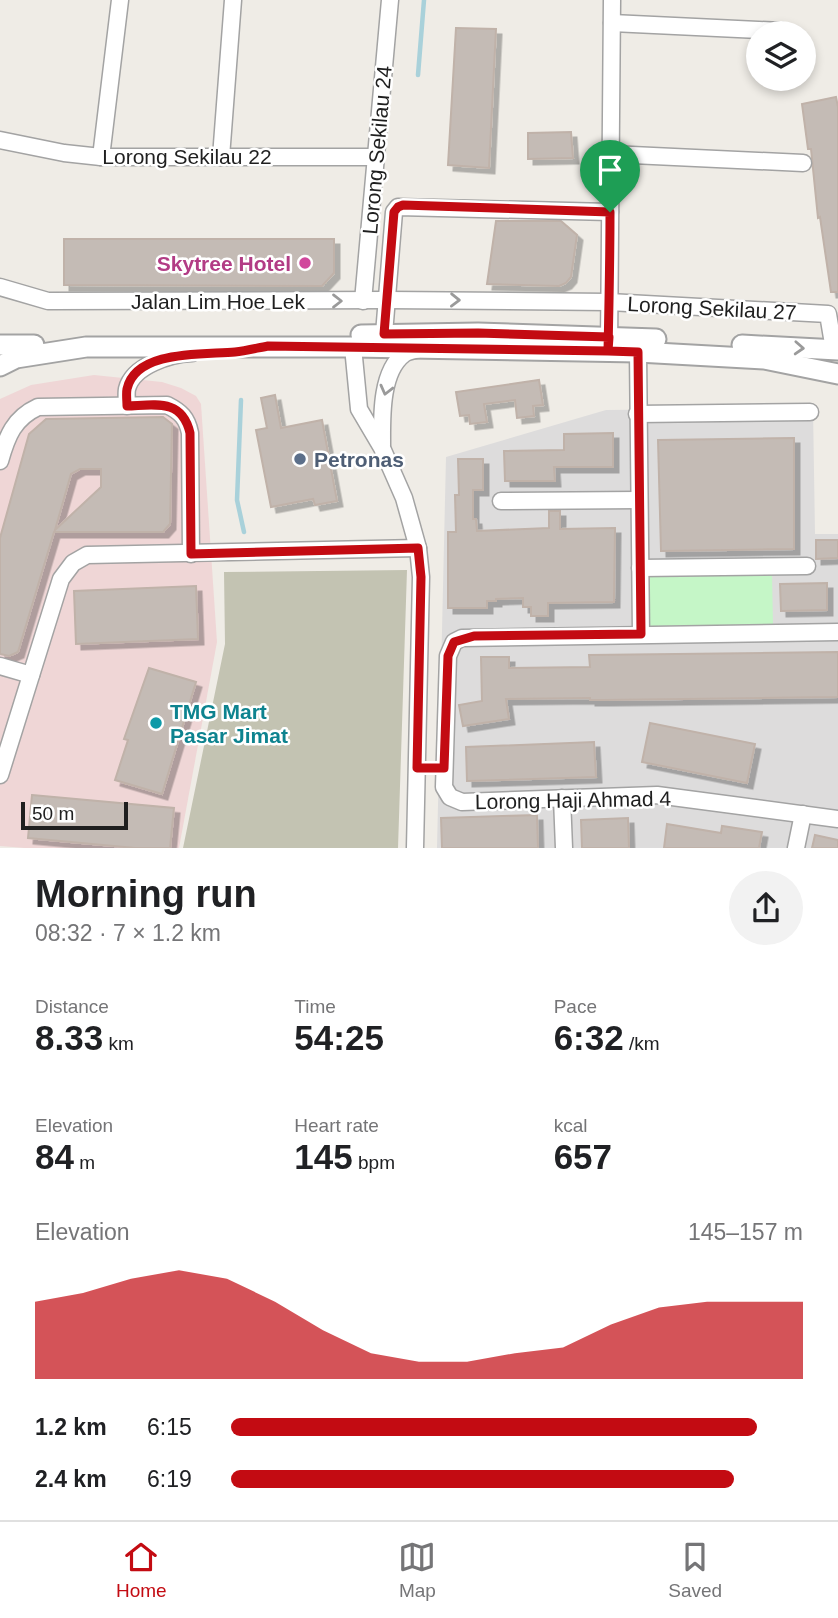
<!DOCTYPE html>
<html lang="en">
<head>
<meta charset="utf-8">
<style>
	:root { --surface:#fff; --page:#f2f2f2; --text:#202124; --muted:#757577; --line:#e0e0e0; --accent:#c30b12 }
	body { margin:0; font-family:Arial,sans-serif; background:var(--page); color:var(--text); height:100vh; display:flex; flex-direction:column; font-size:26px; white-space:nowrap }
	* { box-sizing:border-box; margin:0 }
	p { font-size:23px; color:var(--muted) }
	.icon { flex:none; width:38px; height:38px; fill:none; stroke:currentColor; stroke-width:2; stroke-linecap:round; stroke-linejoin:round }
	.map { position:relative; height:848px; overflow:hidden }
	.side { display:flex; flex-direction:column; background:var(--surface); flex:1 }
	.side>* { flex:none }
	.buttons { position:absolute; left:746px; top:21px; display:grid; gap:14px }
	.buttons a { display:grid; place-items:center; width:70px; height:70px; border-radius:50%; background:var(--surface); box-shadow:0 4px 10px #0003; font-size:35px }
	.scale { position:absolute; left:21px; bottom:18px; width:107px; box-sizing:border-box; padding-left:7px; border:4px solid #1f1f1f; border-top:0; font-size:19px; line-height:24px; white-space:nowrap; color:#1f1f1f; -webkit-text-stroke:5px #fff; paint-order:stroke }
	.pin { position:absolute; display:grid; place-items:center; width:60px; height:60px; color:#fff; margin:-72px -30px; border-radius:50% 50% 50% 0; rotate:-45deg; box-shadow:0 0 7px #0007 }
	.pin .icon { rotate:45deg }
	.round { display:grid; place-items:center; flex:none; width:74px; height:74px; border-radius:37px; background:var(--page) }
	.summary { display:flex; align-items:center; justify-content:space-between; height:119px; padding:0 35px }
	h1 { font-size:38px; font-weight:800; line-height:52px }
	.figures { display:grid; grid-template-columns:repeat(3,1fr); gap:10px; height:119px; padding:7px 35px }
	.figures div { display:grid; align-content:center }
	.figures b { font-size:35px; font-weight:800 }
	.figures small { font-size:19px; font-weight:400 }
	.figures p { font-size:19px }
	.chart { height:196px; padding:14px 35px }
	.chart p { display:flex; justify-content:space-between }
	.chart svg { width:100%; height:126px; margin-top:7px; fill:var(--accent); opacity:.7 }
	ul { padding:0 35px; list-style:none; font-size:23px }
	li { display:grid; grid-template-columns:112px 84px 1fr; align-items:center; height:52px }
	li i { height:18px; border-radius:9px; background:var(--accent) }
	.tab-bar { display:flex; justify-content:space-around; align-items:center; height:98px; border-top:2px solid var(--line); background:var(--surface); font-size:19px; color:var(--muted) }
	.tab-bar a { display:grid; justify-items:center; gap:4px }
	.tab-bar .selected { color:var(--accent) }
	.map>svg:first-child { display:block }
</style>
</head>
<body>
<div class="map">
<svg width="838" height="848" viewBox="0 0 838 848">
	<defs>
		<filter id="shadow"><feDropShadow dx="5.5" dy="5.5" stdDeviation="0" flood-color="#0004"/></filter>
	</defs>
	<rect width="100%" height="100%" fill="#efece6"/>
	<path fill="#dddcdc" d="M813,408L815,534H838V848H437L446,457L606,410Z"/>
	<path fill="#efd6d6" d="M94,375L162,382L181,388L196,396L201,404L217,642L179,848H25L0,846V399L31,385Z"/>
	<path fill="#c3c3b2" d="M407,570L398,848H183L225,644L224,572Z"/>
	<path fill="#c5f6c7" d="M772,574L773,625L650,626V576Z"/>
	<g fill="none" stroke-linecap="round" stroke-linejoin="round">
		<g stroke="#a9d1da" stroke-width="4.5">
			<path d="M418,75L424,0"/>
			<path d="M241,400L237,500L244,532"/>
		</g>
	</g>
	<g fill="#c4bbb5" stroke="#c0b2a9" stroke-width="2" fill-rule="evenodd" filter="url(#shadow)">
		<path d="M456,28L496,29L489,168L448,165Z"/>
		<path d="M836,97L838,107V292H831L820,217L818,218L811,149H808L802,104Z"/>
		<path d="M571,132L573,158L528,159V133Z"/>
		<path d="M496,221H561L577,235L571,277L566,283L559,286L487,284Z"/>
		<path d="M64,239H334V273L322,286L64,285Z"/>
		<path d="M539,380L543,405L533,406L534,416L517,418L515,400L484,404L487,422L470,424L469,415L460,416L456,392Z"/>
		<path d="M275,395L281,428L322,420L337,501L315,505L313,499L271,507L256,430L267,428L261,398Z"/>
		<path d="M163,417L172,424L170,524L163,532H54L18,652L9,656L0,654V538L29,434L46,419ZM80,469H101V487L55,530L71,474Z"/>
		<path d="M613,433V467H554L555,481H505L504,451L564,450V434Z"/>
		<path d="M794,438V549L661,551L658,440Z"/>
		<path d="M458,459H483V490H473V519H476L477,531L549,528V511H560V529L615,528L614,602L548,603V616H531V607H523V598L496,599V601H487V608H448V532H456L455,495H459Z"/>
		<path d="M816,540H838V558L816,559Z"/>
		<path d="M827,583V610L781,611L780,584Z"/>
		<path d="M196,586L198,639L76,644L74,591Z"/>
		<path d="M838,652V697L603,700H590V698L506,699L509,719L463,726L459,705L482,701L481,657H509V668L590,667L589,655Z"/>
		<path d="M149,668L196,682L162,794L115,780L128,740L124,739Z"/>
		<path d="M650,723L755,744L747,783L642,762Z"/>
		<path d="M594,742L596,777L467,781L466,747Z"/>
		<path d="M32,795L174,808L170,848H135L28,838Z"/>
		<path d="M537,815L538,848H442L441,818Z"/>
		<path d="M628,818L629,848H582L581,820Z"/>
		<path d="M667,824L721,833L722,826L762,832L759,848H664Z"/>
		<path d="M815,835L838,840V848H812Z"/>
	</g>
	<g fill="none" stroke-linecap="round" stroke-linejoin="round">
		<g stroke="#a3a3a3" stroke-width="19">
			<g id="minor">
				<path d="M612,23L782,31"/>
				<path d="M0,140L64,153L101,157H376"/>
				<path d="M611,154L803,163"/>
				<path d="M101,157L120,0"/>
				<path d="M221,157L233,0"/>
				<path d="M0,287L48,301L387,300L609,302L828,314L834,350"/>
				<path d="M363,301L390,0"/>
				<path d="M384,334L394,212L398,207L610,212"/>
				<path d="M353,347L359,409L382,448L404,498L418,548L421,577L415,848"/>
				<path d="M609,349L612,0"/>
				<path d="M638,352L641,634"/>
				<path d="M127,406C127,401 126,394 127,389C133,365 171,354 192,353"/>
				<path d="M637,414L810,412"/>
				<path d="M382,445C382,419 380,372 404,354C408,351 416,350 420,349"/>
				<path d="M0,461C7,436 14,418 38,407L167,405C181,412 187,418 190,433L191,554"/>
				<path d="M501,501L639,500"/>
				<path d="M640,568L807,566"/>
				<path d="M838,632L462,638L454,642L448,656L444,787L450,797L462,802L657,795L838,819"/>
				<path d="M0,666L31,675"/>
				<path d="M0,775L61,579L73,563L87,555L418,548"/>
				<path d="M562,798L564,848"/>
				<path d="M796,848L803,814"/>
			</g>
		</g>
		<g stroke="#a3a3a3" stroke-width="23">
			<g id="tertiary">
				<path d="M361,335L478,333L656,339"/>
				<path d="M0,345H34"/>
				<path d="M742,345L838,350"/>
				<path d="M0,366L16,358L86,347H353L638,352L764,359L838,374"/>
			</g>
		</g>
		<use href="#minor" stroke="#fff" stroke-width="16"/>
		<use href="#tertiary" stroke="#fff" stroke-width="19"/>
	</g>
	<defs><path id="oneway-chevron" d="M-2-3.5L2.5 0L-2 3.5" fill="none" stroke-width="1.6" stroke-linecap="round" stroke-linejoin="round" transform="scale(1.75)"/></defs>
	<g stroke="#9a9a9a">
		<use href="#oneway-chevron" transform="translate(455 300) rotate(1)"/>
		<use href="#oneway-chevron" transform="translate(337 301)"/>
		<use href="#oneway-chevron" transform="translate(799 348) rotate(3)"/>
		<use href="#oneway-chevron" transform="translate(386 390) rotate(104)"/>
	</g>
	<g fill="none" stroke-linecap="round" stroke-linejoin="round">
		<g stroke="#fff" stroke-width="14">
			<path id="route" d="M610,212C610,259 609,305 608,351L268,346C257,348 246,351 235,352C206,355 136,349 127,389C126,394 127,401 127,406C155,405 182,398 190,433L191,554L418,548L421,577L417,768H444L448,656L454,642L474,636L641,634L638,352L608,351L609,337L478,333L384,334L394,212L398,207L403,205L610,212"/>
		</g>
		<use href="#route" stroke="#c30b12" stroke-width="9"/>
	</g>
	<circle fill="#d1479c" stroke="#fff" stroke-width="2.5" cx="305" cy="263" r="7"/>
	<circle fill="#5c6f8a" stroke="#fff" stroke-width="2.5" cx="300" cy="459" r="7"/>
	<circle fill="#0f9aa8" stroke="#fff" stroke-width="2.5" cx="156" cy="723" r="7"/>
	<g text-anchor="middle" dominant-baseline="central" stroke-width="5" stroke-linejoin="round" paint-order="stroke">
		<g font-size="21" fill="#1f1f1f" stroke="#fff">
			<text transform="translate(377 150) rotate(-85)">Lorong Sekilau 24</text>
			<text x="187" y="156">Lorong Sekilau 22</text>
			<text x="218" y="301">Jalan Lim Hoe Lek</text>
			<text transform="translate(712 308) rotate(3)">Lorong Sekilau 27</text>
			<text transform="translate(573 800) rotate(-1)">Lorong Haji Ahmad 4</text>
		</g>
		<g font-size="21" font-weight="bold" fill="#b23c85" stroke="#fff" text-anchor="end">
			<text x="291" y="263">Skytree Hotel</text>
		</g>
		<g font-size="21" font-weight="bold" fill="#4e5e75" stroke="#fff" text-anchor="start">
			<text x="314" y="459">Petronas</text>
		</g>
		<g font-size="21" font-weight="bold" fill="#0d838f" stroke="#fff" text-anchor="start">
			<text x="170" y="711">TMG Mart<tspan x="170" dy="24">Pasar Jimat</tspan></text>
		</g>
	</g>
</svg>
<div class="buttons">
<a><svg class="icon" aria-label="layers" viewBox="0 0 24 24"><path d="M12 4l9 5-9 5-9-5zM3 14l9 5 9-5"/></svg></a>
</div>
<div class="scale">50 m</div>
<div class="pin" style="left:610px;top:212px;background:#1e9e55"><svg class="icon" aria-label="arrive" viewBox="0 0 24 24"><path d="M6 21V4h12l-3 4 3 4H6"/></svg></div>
</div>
<section class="side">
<div class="summary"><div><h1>Morning run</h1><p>08:32 · 7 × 1.2 km</p></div><a class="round"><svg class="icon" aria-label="share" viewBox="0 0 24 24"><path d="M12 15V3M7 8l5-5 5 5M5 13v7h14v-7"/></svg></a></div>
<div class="figures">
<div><p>Distance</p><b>8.33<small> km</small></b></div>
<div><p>Time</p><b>54:25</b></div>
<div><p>Pace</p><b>6:32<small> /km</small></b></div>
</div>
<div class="figures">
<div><p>Elevation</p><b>84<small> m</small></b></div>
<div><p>Heart rate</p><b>145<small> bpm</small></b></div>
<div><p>kcal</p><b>657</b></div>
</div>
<div class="chart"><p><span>Elevation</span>145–157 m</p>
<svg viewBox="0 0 160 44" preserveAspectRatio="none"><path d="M0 44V17L10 14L20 9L30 6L40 9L50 17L60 27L70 35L80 38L90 38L100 35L110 33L120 25L130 19L140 17L150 17L160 17V44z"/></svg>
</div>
<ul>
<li><b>1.2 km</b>6:15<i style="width:92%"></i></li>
<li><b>2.4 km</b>6:19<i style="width:88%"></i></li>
</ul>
</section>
<nav class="tab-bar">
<a class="selected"><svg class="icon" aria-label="home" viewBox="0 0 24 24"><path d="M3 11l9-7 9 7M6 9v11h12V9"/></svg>Home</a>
<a><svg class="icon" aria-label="map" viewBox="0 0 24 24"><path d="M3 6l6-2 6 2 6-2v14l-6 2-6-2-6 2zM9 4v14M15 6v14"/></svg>Map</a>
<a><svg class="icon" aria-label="saved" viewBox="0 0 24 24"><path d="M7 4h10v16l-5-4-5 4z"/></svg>Saved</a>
</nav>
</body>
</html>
